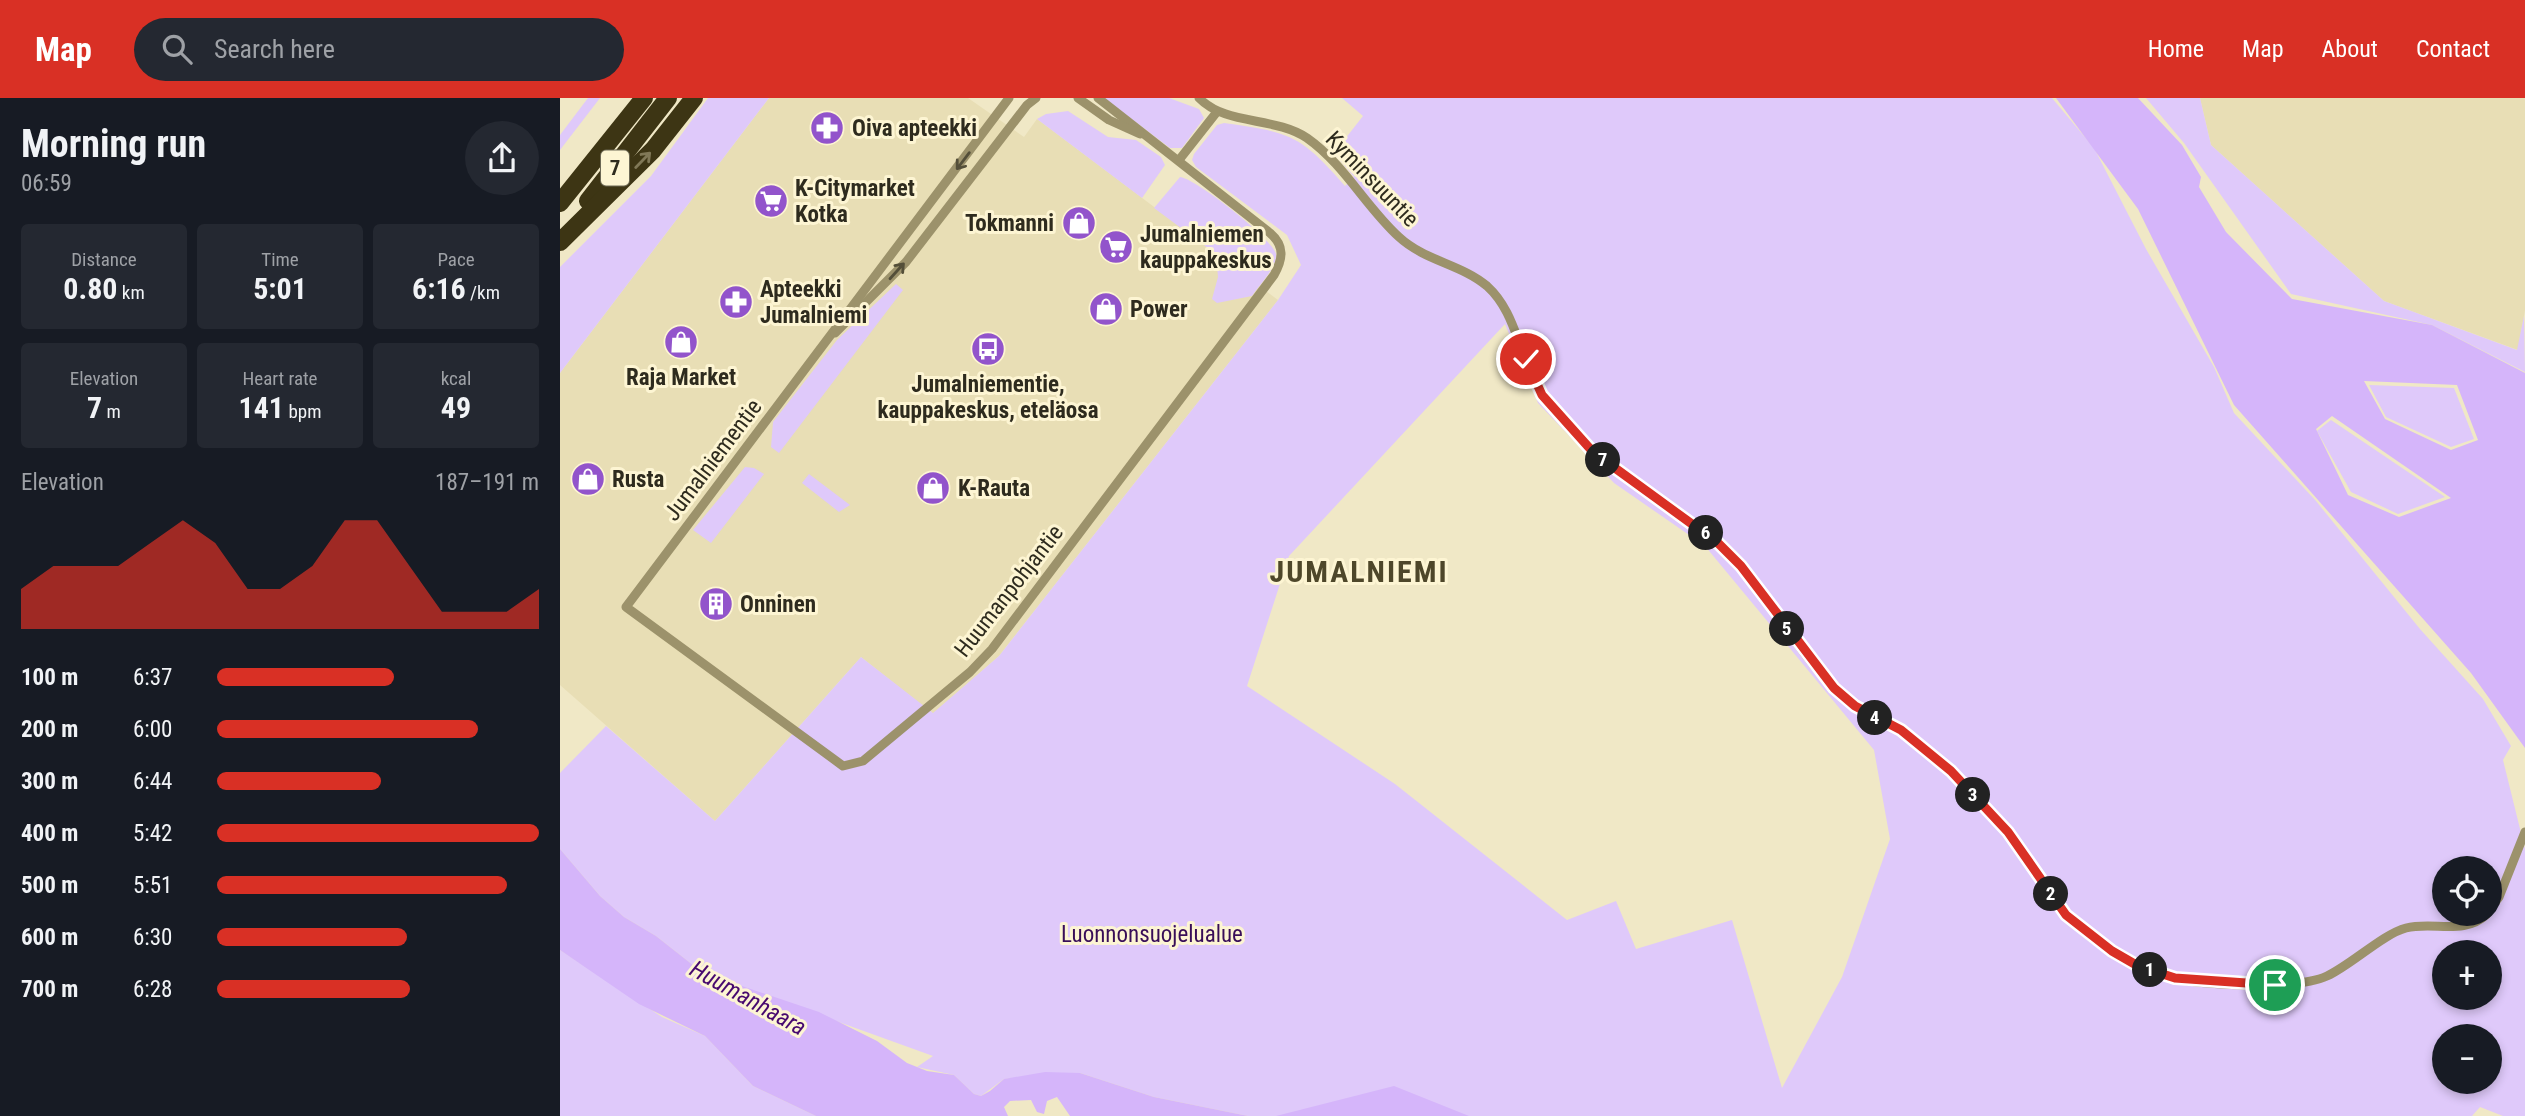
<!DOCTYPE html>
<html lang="en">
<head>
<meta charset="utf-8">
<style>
	:root { --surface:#171b24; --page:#242831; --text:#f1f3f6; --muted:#9ea1a6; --accent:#d93025 }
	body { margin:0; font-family:"Roboto Condensed",sans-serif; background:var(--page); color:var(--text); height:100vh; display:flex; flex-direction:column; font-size:26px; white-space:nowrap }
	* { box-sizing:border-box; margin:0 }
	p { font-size:23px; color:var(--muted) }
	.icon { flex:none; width:38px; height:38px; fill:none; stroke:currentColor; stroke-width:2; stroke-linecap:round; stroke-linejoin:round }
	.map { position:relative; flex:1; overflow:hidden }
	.details { display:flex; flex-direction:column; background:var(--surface); width:560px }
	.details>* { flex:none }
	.buttons { position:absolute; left:1872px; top:758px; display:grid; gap:14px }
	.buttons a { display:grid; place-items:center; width:70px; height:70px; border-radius:50%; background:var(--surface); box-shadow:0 4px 10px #0003; font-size:35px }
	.pin { position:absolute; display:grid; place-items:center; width:60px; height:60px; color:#fff; margin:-30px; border:4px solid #fff; border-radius:50%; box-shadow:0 2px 7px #0007 }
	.km { position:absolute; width:35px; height:35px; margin:-18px; border-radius:50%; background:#222; color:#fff; font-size:19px; line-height:35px; text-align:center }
	.round { display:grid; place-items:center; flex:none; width:74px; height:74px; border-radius:37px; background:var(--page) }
	.head { display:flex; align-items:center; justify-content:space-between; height:119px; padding:0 21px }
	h1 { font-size:38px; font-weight:700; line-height:52px }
	.metrics { display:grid; grid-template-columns:repeat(3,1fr); gap:10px; height:119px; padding:7px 21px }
	.metrics div { display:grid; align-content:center; border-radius:7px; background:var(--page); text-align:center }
	.metrics b { font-size:30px; font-weight:700 }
	.metrics small { font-size:19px; font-weight:400 }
	.metrics p { font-size:19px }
	.chart { height:196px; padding:14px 21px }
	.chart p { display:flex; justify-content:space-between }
	.chart svg { width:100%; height:126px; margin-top:7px; fill:var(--accent); opacity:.7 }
	ul { padding:0 21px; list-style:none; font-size:23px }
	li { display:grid; grid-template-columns:112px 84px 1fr; align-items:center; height:52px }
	li i { height:18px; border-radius:9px; background:var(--accent) }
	header { display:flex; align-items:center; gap:42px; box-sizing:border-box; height:98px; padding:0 35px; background:var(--accent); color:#fff }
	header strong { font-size:33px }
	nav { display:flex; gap:38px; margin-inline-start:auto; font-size:24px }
	.search { width:490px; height:63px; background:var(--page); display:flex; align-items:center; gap:18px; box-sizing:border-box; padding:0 24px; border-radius:38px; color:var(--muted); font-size:26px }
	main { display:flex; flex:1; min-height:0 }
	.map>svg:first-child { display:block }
</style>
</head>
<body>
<header>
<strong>Map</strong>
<div class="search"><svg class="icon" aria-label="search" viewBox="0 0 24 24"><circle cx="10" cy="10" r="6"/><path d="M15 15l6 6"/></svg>Search here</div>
<nav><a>Home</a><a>Map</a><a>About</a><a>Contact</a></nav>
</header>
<main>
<section class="details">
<div class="head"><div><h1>Morning run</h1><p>06:59</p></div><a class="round"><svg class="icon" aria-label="share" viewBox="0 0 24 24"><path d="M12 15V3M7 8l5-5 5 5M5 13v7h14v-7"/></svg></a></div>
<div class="metrics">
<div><p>Distance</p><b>0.80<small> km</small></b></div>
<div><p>Time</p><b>5:01</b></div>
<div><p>Pace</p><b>6:16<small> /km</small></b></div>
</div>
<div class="metrics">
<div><p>Elevation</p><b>7<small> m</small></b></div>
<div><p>Heart rate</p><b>141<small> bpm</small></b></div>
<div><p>kcal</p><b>49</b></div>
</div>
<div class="chart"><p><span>Elevation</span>187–191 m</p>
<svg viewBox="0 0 160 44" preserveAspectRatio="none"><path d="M0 44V30L10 22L20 22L30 22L40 14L50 6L60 14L70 30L80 30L90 22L100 6L110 6L120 22L130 38L140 38L150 38L160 30V44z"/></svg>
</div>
<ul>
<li><b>100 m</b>6:37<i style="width:55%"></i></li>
<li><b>200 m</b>6:00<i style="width:81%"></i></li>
<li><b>300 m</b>6:44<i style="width:51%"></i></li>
<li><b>400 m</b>5:42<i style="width:100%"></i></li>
<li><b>500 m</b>5:51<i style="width:90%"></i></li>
<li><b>600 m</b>6:30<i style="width:59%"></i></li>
<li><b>700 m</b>6:28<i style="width:60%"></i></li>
</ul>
</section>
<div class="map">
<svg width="1965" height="1018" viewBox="0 0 1965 1018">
	<rect width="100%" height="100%" fill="#f0e8c6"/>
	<g fill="#e8deb5">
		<path d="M209,0H408L464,39L477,21L718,202L439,558L373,616L301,559L155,723L0,587V275Z"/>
		<path d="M1640,0H1965V212L1958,252L1824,203L1651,47Z"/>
	</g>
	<g fill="#dfc9fa" fill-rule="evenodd">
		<path d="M28,0H40L0,52V37Z"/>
		<path d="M148,0H209L0,275V169L91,78Z"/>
		<path d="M544,0H609L639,11L644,20L622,50H610Z"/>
		<path d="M782,0H1492L1534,50L1586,151L1654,269L1674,315L1756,403L1860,531L1923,601L1951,648L1943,662L1965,751V1018H1943L1920,1009L1912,1018H688L594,999L520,975L444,981L421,998L414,996L394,977L357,969L373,958L143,875L96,838L64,819L40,798L0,751V675L46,628L155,723L301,559L373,615L439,558L718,202L741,167L727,137L636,69L632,62L634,56L657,27L664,25C730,34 741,37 785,88L794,79L774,55L803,18ZM945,226L978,305L1054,385L1145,448L1314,652L1330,741L1282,879L1222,990L1172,822L1076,851L1056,803L1007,822L835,686L687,588L729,458ZM1885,770H1930V816H1885ZM1885,854H1930V900H1885ZM1885,938H1930V984H1885Z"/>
		<path d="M1586,0H1640L1651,47L1824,203L1957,252L1964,218L1965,274L1872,227L1731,196L1624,45Z"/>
		<path d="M508,13L548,39L576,42L601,59L605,67L582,100L477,21L486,16Z"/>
		<path d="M620,79C635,80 713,141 716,156C718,168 699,187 692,198L657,205L652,201L658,179L656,156L594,110Z"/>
		<path d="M336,186L343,192L219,355L211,349L213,324L277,242Z"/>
		<path d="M1809,287L1894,290L1914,341L1891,349L1826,319Z"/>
		<path d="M1771,322L1885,399L1838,416L1791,394L1757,333Z"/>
		<path d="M185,369L194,370L204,376L151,445L133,432Z"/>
		<path d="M249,376L290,407L279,414L242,385Z"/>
		<path d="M0,852L102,919L145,938L193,988L256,1018H0Z"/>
	</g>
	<g fill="#d5b5fa" fill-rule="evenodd">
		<path d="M1496,0H1578L1622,47L1641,79L1639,89L1666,134L1732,201L1872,227L1965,275V650L1911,575L1674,307L1578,111ZM1804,283L1897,287L1918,342L1891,352L1825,321ZM1772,318L1891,400L1839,419L1788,397L1756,331Z"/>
		<path d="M0,751L40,798L64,819L96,838L143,875L259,914L317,943L347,965L367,973L394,977L414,996L421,998L430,993L444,981L485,974L520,975L594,999L688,1018H510L497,999L487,1003L484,1016L477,1014L471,1002L450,1003L444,1009L448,1018H256L193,988L145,938L79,906L0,852Z"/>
		<path d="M834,988L909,1018H716Z"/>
	</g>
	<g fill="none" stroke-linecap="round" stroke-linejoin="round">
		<g stroke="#9c926b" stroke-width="9">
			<path d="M449,0L66,509L283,668L303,663L410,574L432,551L714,177C723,161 725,148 710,135L538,0"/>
			<path d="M518,0L549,22L580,36"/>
			<path d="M639,0C666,28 714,18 747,40C784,66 806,109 839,139C865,163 901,166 927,188C949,208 955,235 966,262C977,289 992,311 1011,333C1054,379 1113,404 1159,446C1205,487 1231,547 1275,591C1295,612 1323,619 1346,635C1384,662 1420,699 1449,735C1469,761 1484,795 1507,818C1535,846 1577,874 1616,881C1650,887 1737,892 1767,878C1791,867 1823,836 1846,830C1874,823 1904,838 1927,816"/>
			<path d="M619,62L656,15"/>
			<path d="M275,235L346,164L467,7L476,0"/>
			<path d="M1930,811L1939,799L1965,734"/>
		</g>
		<g stroke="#3d3514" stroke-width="18">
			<path d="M28,103L108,0"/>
			<path d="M0,105L84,0"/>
			<path d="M0,144L93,52L134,0"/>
		</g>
	</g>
	<defs><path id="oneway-shaft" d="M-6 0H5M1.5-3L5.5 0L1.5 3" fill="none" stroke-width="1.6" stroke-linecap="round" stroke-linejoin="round" transform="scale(1.75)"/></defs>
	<use stroke="#807857" href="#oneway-shaft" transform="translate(83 62) rotate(-46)"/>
	<g stroke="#544f39">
		<use href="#oneway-shaft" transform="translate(403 63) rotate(127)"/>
		<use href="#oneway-shaft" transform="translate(337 173) rotate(-48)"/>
	</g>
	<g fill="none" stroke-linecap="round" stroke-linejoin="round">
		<g stroke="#fff" stroke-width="14">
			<path id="route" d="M966,261L982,297L1033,354L1158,445L1181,468L1274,590L1295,608L1341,632L1391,673L1448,734L1506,817L1552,853L1578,868L1615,880L1715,887"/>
		</g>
		<use href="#route" stroke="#d93025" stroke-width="9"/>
	</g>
	<defs>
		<g id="pharmacy-disc" transform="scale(1.75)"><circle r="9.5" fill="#9254cb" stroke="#fdf5d3"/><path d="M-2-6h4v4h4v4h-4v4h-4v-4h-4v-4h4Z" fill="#fff"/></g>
		<g id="supermarket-disc" transform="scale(1.75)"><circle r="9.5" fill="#9254cb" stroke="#fdf5d3"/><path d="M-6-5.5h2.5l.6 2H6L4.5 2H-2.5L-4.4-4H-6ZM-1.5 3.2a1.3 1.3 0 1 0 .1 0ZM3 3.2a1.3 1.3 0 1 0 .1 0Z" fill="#fff"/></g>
		<g id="shop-disc" transform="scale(1.75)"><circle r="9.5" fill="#9254cb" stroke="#fdf5d3"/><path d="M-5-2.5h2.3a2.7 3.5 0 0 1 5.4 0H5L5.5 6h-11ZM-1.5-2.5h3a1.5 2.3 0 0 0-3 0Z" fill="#fff"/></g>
		<g id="bus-disc" transform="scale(1.75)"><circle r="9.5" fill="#9254cb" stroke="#fdf5d3"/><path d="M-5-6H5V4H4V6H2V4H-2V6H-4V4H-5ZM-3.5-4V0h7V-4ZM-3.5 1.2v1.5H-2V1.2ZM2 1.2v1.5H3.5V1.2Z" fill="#fff"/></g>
		<g id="building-disc" transform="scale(1.75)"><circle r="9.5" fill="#9254cb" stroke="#fdf5d3"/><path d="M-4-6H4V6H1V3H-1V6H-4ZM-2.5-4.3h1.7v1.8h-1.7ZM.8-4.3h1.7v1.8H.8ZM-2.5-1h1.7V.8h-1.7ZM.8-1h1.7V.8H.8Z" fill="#fff"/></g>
	</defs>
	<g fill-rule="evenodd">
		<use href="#pharmacy-disc" x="267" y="30"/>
		<use href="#supermarket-disc" x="211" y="103"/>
		<use href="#shop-disc" x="519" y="125"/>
		<use href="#supermarket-disc" x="556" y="149"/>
		<use href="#pharmacy-disc" x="176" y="204"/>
		<use href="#shop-disc" x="546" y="211"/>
		<use href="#shop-disc" x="121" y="244"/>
		<use href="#bus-disc" x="428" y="251"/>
		<use href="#shop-disc" x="28" y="381"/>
		<use href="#shop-disc" x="373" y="390"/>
		<use href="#building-disc" x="156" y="506"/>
	</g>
	<g text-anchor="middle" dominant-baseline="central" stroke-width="6" stroke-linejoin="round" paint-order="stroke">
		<rect fill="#fdf5d3" stroke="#6c6854" stroke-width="2" x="41" y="52.5" width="28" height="35" rx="5"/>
		<g font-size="21" font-weight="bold" fill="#2e2b1e">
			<text x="55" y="70">7</text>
		</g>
		<g font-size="23" font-weight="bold" fill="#2e2b1e" stroke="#fdf5d3" text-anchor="start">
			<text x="292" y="30">Oiva apteekki</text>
			<text x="235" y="90">K-Citymarket<tspan x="235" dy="26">Kotka</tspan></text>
			<text x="494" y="125" text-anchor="end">Tokmanni</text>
			<text x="580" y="136">Jumalniemen<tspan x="580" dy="26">kauppakeskus</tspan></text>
			<text x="200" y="191">Apteekki<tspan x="200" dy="26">Jumalniemi</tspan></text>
			<text x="570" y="211">Power</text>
			<text x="121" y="279" text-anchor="middle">Raja Market</text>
			<text x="428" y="286" text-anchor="middle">Jumalniementie,<tspan x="428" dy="26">kauppakeskus, eteläosa</tspan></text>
			<text x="52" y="381">Rusta</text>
			<text x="398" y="390">K-Rauta</text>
			<text x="180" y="506">Onninen</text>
		</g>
		<g font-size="23" fill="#2e2b1e" stroke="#fdf5d3">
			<text transform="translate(812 81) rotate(46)">Kyminsuuntie</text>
			<text transform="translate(153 362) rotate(-53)">Jumalniementie</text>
			<text transform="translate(449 493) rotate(-52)">Huumanpohjantie</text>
		</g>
		<g font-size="23" fill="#390e58" stroke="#fdf5d3">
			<text x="592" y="836">Luonnonsuojelualue</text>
		</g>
		<g font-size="24" font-style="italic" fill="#47096f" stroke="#fdf5d3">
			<text transform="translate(188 900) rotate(29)">Huumanhaara</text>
		</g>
		<g font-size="30" font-weight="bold" letter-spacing="2" fill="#4e472a" stroke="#fdf5d3">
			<text x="799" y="473">JUMALNIEMI</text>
		</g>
	</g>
</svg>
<div class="buttons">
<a><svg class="icon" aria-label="locate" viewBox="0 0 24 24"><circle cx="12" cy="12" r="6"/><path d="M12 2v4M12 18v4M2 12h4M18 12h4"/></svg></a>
<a>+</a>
<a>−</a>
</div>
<div class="pin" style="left:1715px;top:887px;background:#1e9e55"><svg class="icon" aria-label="arrive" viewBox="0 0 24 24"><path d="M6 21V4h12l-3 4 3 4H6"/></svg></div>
<div class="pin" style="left:966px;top:261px;background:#d93025"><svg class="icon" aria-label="check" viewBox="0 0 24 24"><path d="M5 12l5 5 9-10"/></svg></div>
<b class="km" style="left:1590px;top:872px">1</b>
<b class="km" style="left:1491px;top:796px">2</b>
<b class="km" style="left:1413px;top:697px">3</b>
<b class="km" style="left:1315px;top:620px">4</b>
<b class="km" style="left:1227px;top:531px">5</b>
<b class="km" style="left:1146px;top:435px">6</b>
<b class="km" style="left:1043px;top:362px">7</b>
</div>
</main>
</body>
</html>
